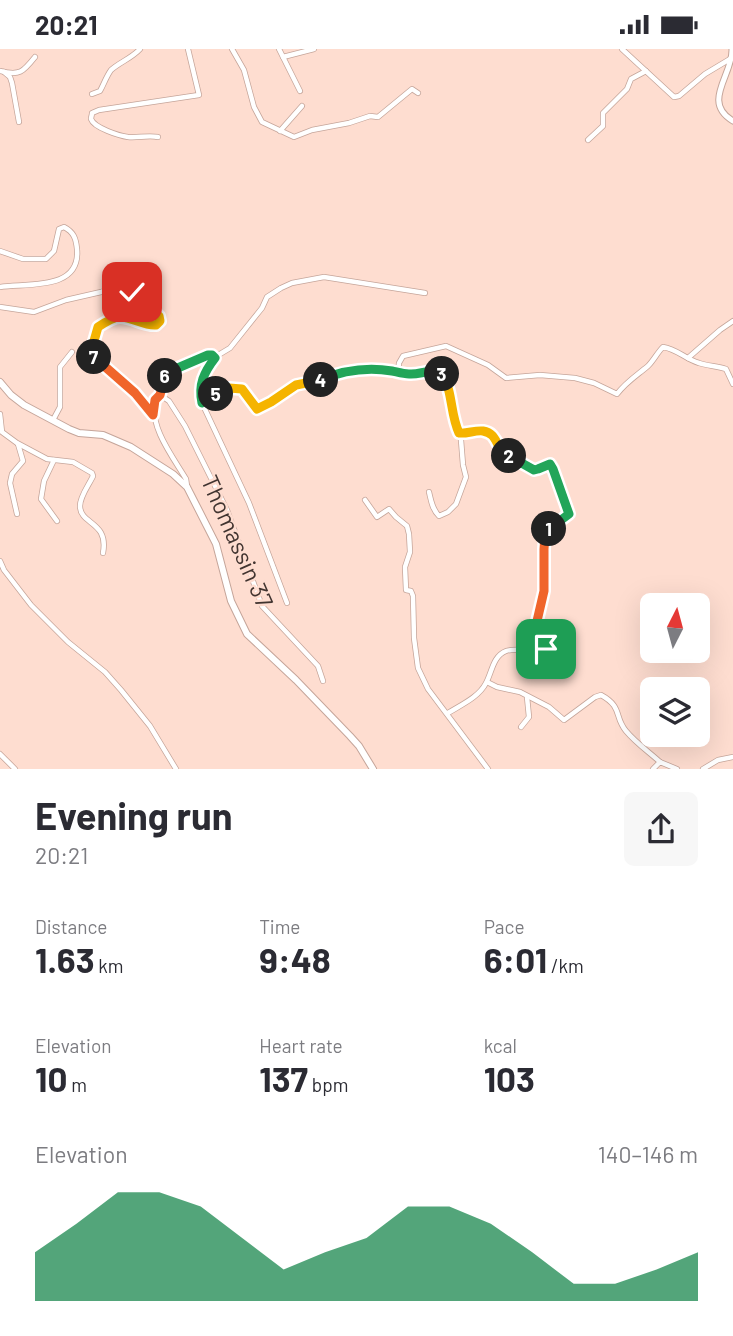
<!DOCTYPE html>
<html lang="en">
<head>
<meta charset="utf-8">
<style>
	:root { --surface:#fff; --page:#f7f7f7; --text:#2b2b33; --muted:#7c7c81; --accent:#0b8043 }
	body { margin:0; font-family:Barlow,sans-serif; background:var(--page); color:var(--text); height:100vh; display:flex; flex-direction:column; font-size:26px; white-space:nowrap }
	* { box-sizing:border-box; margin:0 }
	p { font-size:23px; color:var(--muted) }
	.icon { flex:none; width:38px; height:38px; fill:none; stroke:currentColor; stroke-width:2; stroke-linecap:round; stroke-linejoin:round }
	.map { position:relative; height:720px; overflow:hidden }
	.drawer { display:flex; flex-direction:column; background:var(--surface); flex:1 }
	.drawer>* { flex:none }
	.needle { width:46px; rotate:6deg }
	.buttons { position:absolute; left:640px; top:544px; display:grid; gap:14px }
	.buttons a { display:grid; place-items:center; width:70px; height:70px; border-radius:10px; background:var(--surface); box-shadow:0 7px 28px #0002; font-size:35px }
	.pin { position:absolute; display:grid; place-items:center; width:60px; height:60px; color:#fff; margin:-30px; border-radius:14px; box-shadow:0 4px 10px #0006 }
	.km { position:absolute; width:35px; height:35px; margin:-18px; border-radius:50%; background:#222; color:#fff; font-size:19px; line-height:35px; text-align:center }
	.round { display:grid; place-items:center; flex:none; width:74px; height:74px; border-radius:10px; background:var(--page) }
	.overview { display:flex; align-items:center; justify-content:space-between; height:119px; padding:0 35px }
	h1 { font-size:38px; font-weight:700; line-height:52px }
	.metrics { display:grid; grid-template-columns:repeat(3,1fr); gap:10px; height:119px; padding:7px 35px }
	.metrics div { display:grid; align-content:center }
	.metrics b { font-size:35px; font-weight:700 }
	.metrics small { font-size:19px; font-weight:400 }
	.metrics p { font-size:19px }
	.chart { height:196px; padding:14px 35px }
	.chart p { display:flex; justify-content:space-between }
	.chart svg { width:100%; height:126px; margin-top:7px; fill:var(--accent); opacity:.7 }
	.status { display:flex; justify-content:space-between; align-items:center; height:49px; padding:0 35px; background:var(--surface); direction:ltr }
	.status svg { height:19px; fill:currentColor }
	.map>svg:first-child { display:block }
</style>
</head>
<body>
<div class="status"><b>20:21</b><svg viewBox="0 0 49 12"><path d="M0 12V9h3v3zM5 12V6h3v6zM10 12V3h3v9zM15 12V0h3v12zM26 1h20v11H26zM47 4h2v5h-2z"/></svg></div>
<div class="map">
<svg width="733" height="720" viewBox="0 0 733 720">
	<rect width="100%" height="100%" fill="#feddd0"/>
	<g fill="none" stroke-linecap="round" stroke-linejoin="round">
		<g stroke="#c5a59a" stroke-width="6">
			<g id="minor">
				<path d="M232,0L244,21L254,58L262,73L294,88L312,81L349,74L370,67L378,68L412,40L418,44"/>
				<path d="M279,0L283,8L314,0"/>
				<path d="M622,0L674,48L679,47L705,25L730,10"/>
				<path d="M283,8L300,42"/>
				<path d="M0,22C20,27 23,23 35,8"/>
				<path d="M4,23L10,28L12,34L19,73"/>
				<path d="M92,45L100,42C104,35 106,28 111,21C120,13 132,9 140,0"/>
				<path d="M280,82L302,57"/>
				<path d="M158,88C148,86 138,89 128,88C120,87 94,79 91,70C91,68 92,66 92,64L99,61L199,46L188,0"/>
				<path d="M588,91L603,77V64L627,40L631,30L646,22"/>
				<path d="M0,202L23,210H46L54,202L59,180L64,178C74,183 76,190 77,200C81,242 27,234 0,238"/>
				<path d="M0,258L34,263L66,251L101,243L120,237L132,243L159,267L160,272L156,276C143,277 133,268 120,268C113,268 104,274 98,278L92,299L94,308L135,344L152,365"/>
				<path d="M215,308C204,323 198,336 202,354C214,345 237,330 248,346C251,352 252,356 257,360L271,353L296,336L314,333L353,321L370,320L409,325L426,322H435L442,325L448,336L453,366L461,391L463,416L466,428L456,455L448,463L439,467C432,460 431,451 429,443"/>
				<path d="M688,309L720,281L733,272"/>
				<path d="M398,323L399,314L403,307L446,297L488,316L506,329L540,326L575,329L594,334L617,345C626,333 636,327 648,317C654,311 657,304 663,298C677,300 685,310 699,314C708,317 717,317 726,320L733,335"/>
				<path d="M160,346L169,352L185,377L227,461L262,557L318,617L323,632"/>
				<path d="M202,354L249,454L287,554"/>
				<path d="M0,365L2,383L17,394L47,410L73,413L92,424L93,427C89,436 80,447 80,457C80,476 109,472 103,504"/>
				<path d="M53,371L60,358V318L72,303"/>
				<path d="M54,411L44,432L41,450L57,472"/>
				<path d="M187,437L186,430C173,408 149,378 155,351L160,346L166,325L207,306H212L215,308L230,299L262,259L267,248L281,239L292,234L324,228L425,244"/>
				<path d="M365,451L377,468L389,460L396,468L407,477L409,485L410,503L405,518L406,541L411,542L413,547L414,589L418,619L428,640L488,720"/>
				<path d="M17,465L10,434L12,425L23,412L18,395"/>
				<path d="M0,512L4,521L31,556L68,593L105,623L121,641L150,677L176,720"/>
				<path d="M487,633L497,638L520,643L549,658L564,671L595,648L601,646C623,658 614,668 626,682C636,694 649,703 660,713"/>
				<path d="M448,664C461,656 479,648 486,634C492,623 493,607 506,602C513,599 534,602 544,602L547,596L537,572L544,542L545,486L550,479L568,465L555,424L550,415L538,420H534C524,415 513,411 505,403C497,397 497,387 487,383C478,380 468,385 459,384"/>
				<path d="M521,678L529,668L527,648"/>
				<path d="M0,705L15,720"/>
				<path d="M653,720L660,713L677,720"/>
				<path d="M703,720L718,711L733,708"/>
			</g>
		</g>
		<g stroke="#c5a59a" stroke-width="7">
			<path id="tertiary" d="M732,0C733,26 701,53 733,72"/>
		</g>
		<g stroke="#c5a59a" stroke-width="8">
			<path id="secondary" d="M0,333L11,346L24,356L69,380L79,384L103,386L131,398L173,425L187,438L216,495L231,552L247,585L296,631L350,687L359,697L373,720"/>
		</g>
		<use href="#minor" stroke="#fff" stroke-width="4.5"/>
		<use href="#tertiary" stroke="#fff" stroke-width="5"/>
		<use href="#secondary" stroke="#fff" stroke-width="6"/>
	</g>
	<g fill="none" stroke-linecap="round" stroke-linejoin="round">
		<g stroke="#fff" stroke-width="14">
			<path id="split-1" d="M546,600L547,596L537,572L544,542V500L545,486L549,480"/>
		</g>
		<g stroke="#fff" stroke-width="14">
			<path id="split-2" d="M509,407L534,421L538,420L550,415L553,420L569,465L549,480"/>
		</g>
		<g stroke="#fff" stroke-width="14">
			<path id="split-3" d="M442,325C453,342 450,365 459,384C467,385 475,381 483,382C494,384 495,391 500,399C502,401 507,405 509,407"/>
		</g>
		<g stroke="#fff" stroke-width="14">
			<path id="split-4" d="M321,331C344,321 367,318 392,322C397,323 403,325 409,325C422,326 427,319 442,325"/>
		</g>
		<g stroke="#fff" stroke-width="14">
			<path id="split-5" d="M216,345L229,339L242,340L257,360L271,353L296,336L321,331"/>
		</g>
		<g stroke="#fff" stroke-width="14">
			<path id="split-6" d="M165,327L166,324L208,306H212L215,309C204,323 198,336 202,354L216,345"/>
		</g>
		<g stroke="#fff" stroke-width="14">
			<path id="split-7" d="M94,308L135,344L153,366L155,351L160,346L165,327"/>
		</g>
		<g stroke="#fff" stroke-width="14">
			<path id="split-8" d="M94,308L92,299L98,278C104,274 113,268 120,268C133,268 143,277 156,276L160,272L159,267L132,243"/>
		</g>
		<use href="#split-1" stroke="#f0652b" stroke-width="9"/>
		<use href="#split-2" stroke="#22a559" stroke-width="9"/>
		<use href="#split-3" stroke="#f5b400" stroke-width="9"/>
		<use href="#split-4" stroke="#22a559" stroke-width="9"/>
		<use href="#split-5" stroke="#f5b400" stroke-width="9"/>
		<use href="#split-6" stroke="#22a559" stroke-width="9"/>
		<use href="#split-7" stroke="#f0652b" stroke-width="9"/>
		<use href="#split-8" stroke="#f5b400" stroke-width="9"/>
	</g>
	<g text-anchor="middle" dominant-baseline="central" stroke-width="5" stroke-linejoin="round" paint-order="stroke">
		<g font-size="24" fill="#413430" stroke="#feddd0">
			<text transform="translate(238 492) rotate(66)">Thomassin 37</text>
		</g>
	</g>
</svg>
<div class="buttons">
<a><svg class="needle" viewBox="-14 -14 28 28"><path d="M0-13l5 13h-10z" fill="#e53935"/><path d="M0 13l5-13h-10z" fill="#7c7c81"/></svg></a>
<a><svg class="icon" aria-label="layers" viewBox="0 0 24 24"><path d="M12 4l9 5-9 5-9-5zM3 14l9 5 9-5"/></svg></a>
</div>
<div class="pin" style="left:546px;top:600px;background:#1e9e55"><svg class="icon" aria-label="arrive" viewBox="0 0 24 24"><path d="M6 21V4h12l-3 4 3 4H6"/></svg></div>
<div class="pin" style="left:132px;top:243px;background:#d93025"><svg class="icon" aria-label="check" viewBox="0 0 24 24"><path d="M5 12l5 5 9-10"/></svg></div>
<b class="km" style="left:549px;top:480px">1</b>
<b class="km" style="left:509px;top:407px">2</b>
<b class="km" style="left:442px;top:325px">3</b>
<b class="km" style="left:321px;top:331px">4</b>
<b class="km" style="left:216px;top:345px">5</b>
<b class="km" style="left:165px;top:327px">6</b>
<b class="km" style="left:94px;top:308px">7</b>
</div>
<section class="drawer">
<div class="overview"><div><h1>Evening run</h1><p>20:21</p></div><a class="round"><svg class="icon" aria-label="share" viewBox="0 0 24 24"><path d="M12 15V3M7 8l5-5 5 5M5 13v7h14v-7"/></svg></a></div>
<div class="metrics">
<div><p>Distance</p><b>1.63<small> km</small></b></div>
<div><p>Time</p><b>9:48</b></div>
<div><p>Pace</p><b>6:01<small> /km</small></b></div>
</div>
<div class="metrics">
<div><p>Elevation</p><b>10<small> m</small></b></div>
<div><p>Heart rate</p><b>137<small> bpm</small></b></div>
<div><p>kcal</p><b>103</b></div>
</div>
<div class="chart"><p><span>Elevation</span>140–146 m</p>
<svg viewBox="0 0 160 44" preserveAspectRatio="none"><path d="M0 44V27L10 17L20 6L30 6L40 11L50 22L60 33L70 27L80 22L90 11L100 11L110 17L120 27L130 38L140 38L150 33L160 27V44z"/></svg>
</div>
</section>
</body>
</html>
